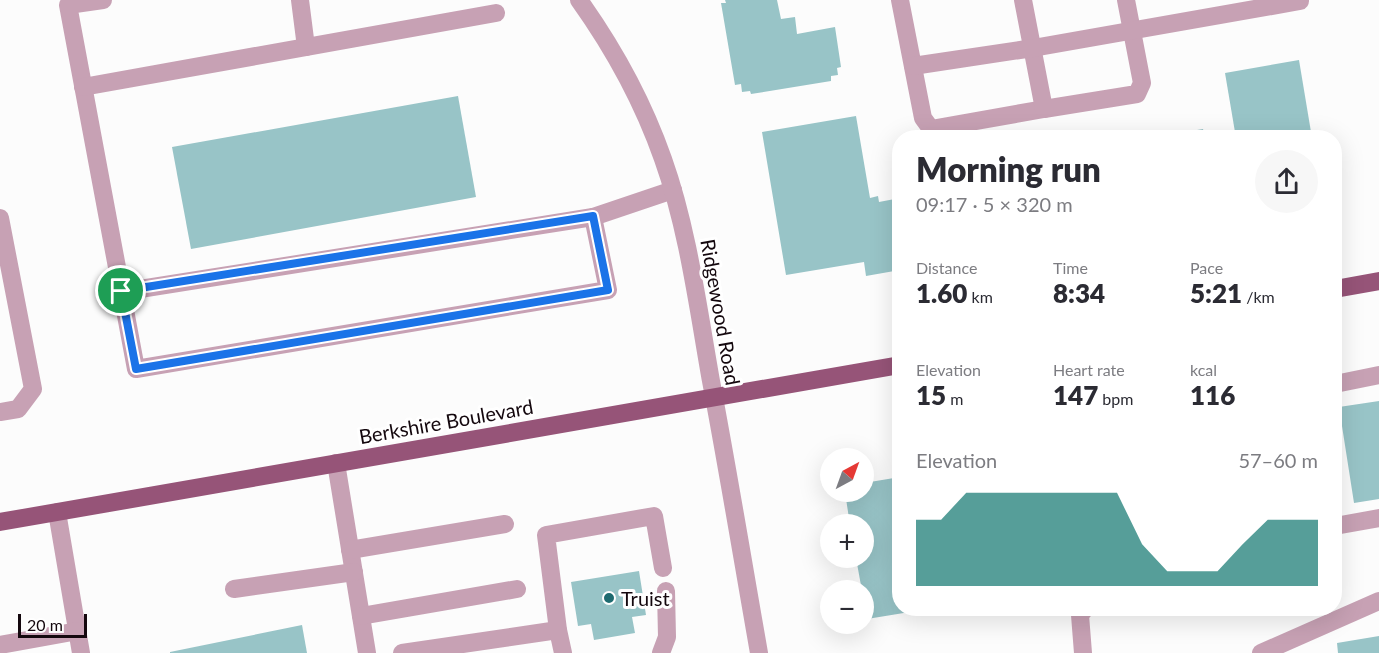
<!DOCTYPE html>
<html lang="en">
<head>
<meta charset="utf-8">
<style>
	:root { --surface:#fff; --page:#f7f7f7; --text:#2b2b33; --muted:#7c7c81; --accent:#0f766e }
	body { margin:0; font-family:Lato,sans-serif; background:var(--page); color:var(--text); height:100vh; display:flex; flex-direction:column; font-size:22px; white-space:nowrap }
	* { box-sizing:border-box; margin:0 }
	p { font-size:20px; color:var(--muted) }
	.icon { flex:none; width:33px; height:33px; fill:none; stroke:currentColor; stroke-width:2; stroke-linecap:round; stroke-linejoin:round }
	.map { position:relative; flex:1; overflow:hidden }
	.drawer { position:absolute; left:892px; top:130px; width:450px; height:486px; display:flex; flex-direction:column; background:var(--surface); border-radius:24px; box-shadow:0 6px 24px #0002 }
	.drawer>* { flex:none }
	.needle { width:39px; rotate:41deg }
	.tools { position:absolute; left:820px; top:448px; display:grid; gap:12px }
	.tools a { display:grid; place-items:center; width:54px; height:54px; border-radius:50%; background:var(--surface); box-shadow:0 6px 24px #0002; font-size:30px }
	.scale { position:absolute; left:18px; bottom:15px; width:69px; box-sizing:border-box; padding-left:6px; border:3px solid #14080e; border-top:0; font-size:16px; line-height:21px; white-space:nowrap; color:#14080e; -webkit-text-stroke:4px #fff; paint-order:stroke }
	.pin { position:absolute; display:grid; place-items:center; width:51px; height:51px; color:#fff; margin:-26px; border:3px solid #fff; border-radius:50%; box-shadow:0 2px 6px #0007 }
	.round { display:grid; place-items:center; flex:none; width:63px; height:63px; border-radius:32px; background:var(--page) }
	.head { display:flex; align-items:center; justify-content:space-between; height:102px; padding:0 24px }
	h1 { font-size:33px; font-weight:800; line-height:45px }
	.figures { display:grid; grid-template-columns:repeat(3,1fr); gap:9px; height:102px; padding:6px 24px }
	.figures div { display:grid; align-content:center }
	.figures b { font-size:26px; font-weight:800 }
	.figures small { font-size:16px; font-weight:400 }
	.figures p { font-size:16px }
	.chart { height:168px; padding:12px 24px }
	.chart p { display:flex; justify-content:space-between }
	.chart svg { width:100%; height:108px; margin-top:6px; fill:var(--accent); opacity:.7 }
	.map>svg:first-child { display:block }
</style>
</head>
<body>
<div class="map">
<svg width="1379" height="653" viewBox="0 0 1379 653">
	<rect width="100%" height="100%" fill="#fcfcfc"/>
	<g fill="#98c4c7">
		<path d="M725,0H777L781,19L795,17L797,34L835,27L841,67L837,68L838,75L831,76V81L751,94L750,91L742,92L741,84L735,85L721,3H726Z"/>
		<path d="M1299,60L1312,138H1236L1225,73Z"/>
		<path d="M458,96L476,197L191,249L172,147Z"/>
		<path d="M856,116L870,198L878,196L879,202L900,198V270L866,276L864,262L786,275L762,132Z"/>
		<path d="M1203,129L1205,138H1155V137Z"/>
		<path d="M1379,401V499L1354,503L1339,407Z"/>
		<path d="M900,477V609H922V610L867,619L864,602V591H862L856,558H864V525H850L845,492H864V483Z"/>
		<path d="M639,571L646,615L632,617L635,633L594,640L591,624L578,626L571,582Z"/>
		<path d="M302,625L307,653H170V652Z"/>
		<path d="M1379,636V653H1338L1337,643Z"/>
	</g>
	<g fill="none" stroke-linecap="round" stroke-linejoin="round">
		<g stroke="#c7a1b4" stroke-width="18">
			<path d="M103,0L68,5L136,369L608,290L593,217L673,190"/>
			<path d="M300,0L306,47"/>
			<path d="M579,0C614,49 643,102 663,159C688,229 698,308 711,381C728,471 743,562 759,653"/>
			<path d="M900,0L923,118L931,129L1044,109"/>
			<path d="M1023,0L1044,109L1137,94L1142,83L1126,0"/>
			<path d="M913,66L1033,48L1300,1"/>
			<path d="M83,87L496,13"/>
			<path d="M0,218L33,389L18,409L0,412"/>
			<path d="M121,292L593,217"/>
			<path d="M1335,384L1379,375"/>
			<path d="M336,463L367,653"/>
			<path d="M57,512L81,653"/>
			<path d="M1335,526L1379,518"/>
			<path d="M350,550L505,524"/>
			<path d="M234,589L354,572"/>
			<path d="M361,616L517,589"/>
			<path d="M0,645L78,631"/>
			<path d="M402,653L558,630"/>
			<path d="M563,653L558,630L546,535L654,516L663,568"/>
			<path d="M661,653L667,637L666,591"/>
			<path d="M1083,653L1080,615L1085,609"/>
			<path d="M1261,653L1379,601"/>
		</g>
		<g stroke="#965478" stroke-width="18">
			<path d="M1335,289L1379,281"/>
			<path d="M0,522L900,365"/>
		</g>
	</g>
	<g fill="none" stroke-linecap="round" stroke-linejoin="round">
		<g stroke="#fff" stroke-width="12">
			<path id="route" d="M593,216L608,290L136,369L121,291Z"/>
		</g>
		<use href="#route" stroke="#1a73e8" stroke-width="8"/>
	</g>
	<circle fill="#1f6b70" stroke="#fff" stroke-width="2" cx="609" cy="598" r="6"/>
	<g text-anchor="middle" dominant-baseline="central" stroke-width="6" stroke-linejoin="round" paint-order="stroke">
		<g font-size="20" fill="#14080e" stroke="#fff">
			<text transform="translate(721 312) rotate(80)">Ridgewood Road</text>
			<text transform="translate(446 421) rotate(-10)">Berkshire Boulevard</text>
		</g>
		<g font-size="20" fill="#14080e" stroke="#fff" text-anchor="start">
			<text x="621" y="598">Truist</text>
		</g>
	</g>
</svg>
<div class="tools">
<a><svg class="needle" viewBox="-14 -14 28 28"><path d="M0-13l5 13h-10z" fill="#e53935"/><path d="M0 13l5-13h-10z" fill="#7c7c81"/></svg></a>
<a>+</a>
<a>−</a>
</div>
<div class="scale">20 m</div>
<div class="pin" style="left:121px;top:291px;background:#1e9e55"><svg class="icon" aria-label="arrive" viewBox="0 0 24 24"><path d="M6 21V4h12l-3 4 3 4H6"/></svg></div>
<section class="drawer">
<div class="head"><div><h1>Morning run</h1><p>09:17 · 5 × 320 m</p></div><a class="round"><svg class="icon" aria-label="share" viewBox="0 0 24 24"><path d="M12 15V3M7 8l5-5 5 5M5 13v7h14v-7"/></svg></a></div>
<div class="figures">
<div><p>Distance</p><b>1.60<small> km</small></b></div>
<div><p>Time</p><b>8:34</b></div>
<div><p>Pace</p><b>5:21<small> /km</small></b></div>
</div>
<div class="figures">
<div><p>Elevation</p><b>15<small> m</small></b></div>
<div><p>Heart rate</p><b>147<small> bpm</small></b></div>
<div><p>kcal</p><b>116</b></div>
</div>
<div class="chart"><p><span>Elevation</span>57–60 m</p>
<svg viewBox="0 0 160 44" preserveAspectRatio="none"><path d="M0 44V17L10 17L20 6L30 6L40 6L50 6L60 6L70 6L80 6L90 27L100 38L110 38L120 38L130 27L140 17L150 17L160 17V44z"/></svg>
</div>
</section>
</div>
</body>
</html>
